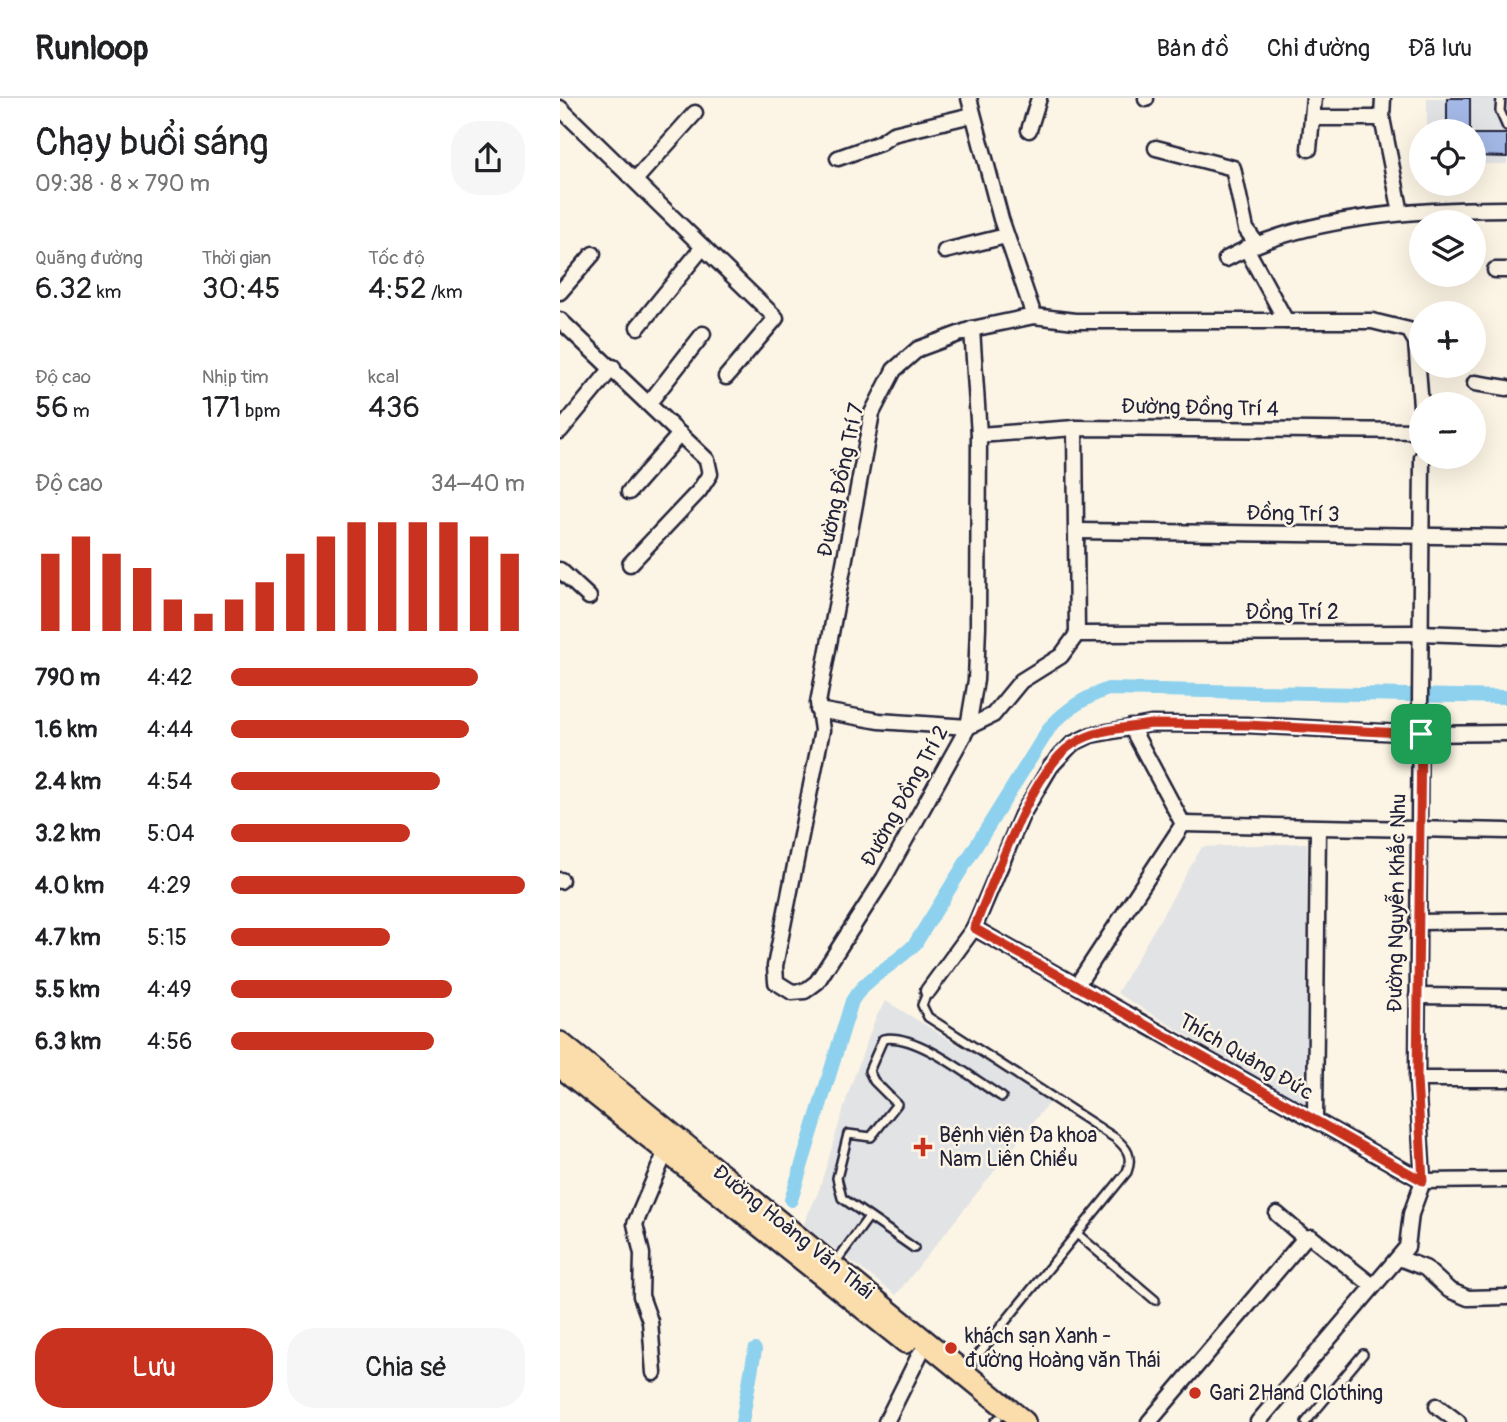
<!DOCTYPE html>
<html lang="vi">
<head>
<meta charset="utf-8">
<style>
	:root { --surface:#fff; --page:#f6f6f6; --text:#202124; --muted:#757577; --line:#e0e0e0; --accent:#c8321e }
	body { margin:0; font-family:Pangolin,sans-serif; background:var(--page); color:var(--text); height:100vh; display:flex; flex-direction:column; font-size:26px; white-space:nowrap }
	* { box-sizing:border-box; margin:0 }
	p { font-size:23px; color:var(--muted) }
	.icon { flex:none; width:38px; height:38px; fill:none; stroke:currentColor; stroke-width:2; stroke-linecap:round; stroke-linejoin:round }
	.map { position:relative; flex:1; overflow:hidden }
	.side { display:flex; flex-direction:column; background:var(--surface); width:560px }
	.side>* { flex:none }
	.tools { position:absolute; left:849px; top:21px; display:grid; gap:14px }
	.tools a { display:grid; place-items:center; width:77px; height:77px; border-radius:50%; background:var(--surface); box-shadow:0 7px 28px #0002; font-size:35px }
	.pin { position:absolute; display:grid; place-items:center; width:60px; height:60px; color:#fff; margin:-30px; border-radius:14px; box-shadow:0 4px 10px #0006 }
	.round { display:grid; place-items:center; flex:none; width:74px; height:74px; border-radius:28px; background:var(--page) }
	.head { display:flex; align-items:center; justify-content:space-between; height:119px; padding:0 35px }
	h1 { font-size:38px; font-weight:600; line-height:52px }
	.figures { display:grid; grid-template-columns:repeat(3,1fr); gap:10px; height:119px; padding:7px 35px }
	.figures div { display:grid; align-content:center }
	.figures b { font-size:30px; font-weight:600 }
	.figures small { font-size:19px; font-weight:400 }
	.figures p { font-size:19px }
	.chart { height:196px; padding:14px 35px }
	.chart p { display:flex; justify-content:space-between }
	.chart svg { width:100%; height:126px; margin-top:7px; stroke:var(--accent); stroke-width:6 }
	.cta { display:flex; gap:14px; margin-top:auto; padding:14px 35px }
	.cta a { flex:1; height:80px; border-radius:28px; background:var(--accent); color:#fff; font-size:28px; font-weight:600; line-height:80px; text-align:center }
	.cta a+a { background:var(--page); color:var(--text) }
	ul { padding:0 35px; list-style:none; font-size:23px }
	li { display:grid; grid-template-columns:112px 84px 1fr; align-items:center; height:52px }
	li i { height:18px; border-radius:9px; background:var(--accent) }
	header { display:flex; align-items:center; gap:42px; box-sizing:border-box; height:98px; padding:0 35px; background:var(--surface); border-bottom:2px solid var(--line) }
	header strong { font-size:33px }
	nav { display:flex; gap:38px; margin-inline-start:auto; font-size:24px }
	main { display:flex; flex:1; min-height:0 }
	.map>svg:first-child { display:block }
</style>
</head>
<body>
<header>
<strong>Runloop</strong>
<nav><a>Bản đồ</a><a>Chỉ đường</a><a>Đã lưu</a></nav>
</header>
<main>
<section class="side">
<div class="head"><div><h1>Chạy buổi sáng</h1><p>09:38 · 8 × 790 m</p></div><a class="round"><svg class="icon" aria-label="share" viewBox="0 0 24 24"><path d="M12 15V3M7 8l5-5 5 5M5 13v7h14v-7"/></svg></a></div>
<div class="figures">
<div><p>Quãng đường</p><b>6.32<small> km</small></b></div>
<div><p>Thời gian</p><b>30:45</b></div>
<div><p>Tốc độ</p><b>4:52<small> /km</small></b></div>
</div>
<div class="figures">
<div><p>Độ cao</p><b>56<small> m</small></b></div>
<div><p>Nhịp tim</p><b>171<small> bpm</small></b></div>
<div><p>kcal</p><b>436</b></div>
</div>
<div class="chart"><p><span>Độ cao</span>34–40 m</p>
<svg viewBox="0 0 160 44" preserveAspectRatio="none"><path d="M5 44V17M15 44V11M25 44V17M35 44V22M45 44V33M55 44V38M65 44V33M75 44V27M85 44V17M95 44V11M105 44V6M115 44V6M125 44V6M135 44V6M145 44V11M155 44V17"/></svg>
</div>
<ul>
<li><b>790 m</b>4:42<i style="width:84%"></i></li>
<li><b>1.6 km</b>4:44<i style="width:81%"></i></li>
<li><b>2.4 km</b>4:54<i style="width:71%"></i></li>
<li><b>3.2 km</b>5:04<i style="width:61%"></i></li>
<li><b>4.0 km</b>4:29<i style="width:100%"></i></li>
<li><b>4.7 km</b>5:15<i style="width:54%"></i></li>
<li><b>5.5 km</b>4:49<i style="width:75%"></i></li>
<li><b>6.3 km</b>4:56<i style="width:69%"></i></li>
</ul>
<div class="cta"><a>Lưu</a><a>Chia sẻ</a></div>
</section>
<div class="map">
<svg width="947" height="1324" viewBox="0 0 947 1324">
	<rect width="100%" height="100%" fill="#fcf5e5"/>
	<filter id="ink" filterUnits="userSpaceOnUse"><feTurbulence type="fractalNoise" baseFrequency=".0143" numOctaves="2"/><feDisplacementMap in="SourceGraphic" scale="14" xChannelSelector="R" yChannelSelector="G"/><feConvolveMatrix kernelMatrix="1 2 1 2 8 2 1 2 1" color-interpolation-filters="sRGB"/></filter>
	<g filter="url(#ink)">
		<g fill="#e1e3e5">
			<path d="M867,0H947V66H914V33H867Z"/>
			<path d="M747,745L746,1009L557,895L642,749Z"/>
			<path d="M326,903L490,1003L336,1197L243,1127L258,1095L290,990L316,919Z"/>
		</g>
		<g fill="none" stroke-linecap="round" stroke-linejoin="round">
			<g stroke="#8dd1ee" stroke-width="14">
				<path d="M231,1102L292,903C307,878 335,867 355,846L490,629C508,610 524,600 548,591L947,599"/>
				<path d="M182,1324L195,1252"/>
			</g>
		</g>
		<g fill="#a3b8e6" stroke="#22223b" stroke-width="2">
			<rect x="887" y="0" width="23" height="33"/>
			<path d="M914,36H947V59L914,58Z"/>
		</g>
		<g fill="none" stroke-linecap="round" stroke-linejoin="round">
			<g stroke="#22223b" stroke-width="12">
				<g id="service">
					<path d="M941,0L940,13L947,29"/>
					<path d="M368,893L362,907L368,919L555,1040C567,1050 573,1058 567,1074L405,1273"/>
					<path d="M517,1136L595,1202"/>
					<path d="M354,1150L282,1100L277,1080L288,1036L311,1039L337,1006L314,983L309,973L323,941C356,934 413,981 442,999"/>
					<path d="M275,1165L308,1120"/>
					<path d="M435,1324L438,1321"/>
					<path d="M746,1324L803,1256"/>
				</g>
			</g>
			<g stroke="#22223b" stroke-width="19">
				<g id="minor">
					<path d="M409,0L441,121L474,218"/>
					<path d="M586,0V1"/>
					<path d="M823,0L822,20L841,115"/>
					<path d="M0,10L216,220L166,279"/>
					<path d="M752,20H822"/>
					<path d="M469,32L479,0"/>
					<path d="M596,50L673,70L686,131L696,145"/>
					<path d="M749,51L754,0"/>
					<path d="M278,60L320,45L333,36L412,17"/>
					<path d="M75,82L135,15"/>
					<path d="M686,150L726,223"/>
					<path d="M385,153L446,138"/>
					<path d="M666,161C743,118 859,111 947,111"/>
					<path d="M935,172H947"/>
					<path d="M0,194L33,156"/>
					<path d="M0,222L147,362L150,376L139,393L70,466"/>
					<path d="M78,229L143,149"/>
					<path d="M915,285L947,290"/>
					<path d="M89,305L143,236"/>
					<path d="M515,330L517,536"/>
					<path d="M0,333L53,269"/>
					<path d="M419,337L515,330L861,333"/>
					<path d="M69,394L120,336"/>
					<path d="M518,433L947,439"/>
					<path d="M0,472L29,499"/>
					<path d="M517,536L501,558L461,583L433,617L408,629L324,780L257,884L245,893L232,894L216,884L215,868L262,632L258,605L312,315L334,272L358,251L412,231L474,218L515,223H812L849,232L856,244L861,308"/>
					<path d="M517,536L859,535L947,538"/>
					<path d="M258,612L319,623L408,629"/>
					<path d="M408,629L416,582L418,528L419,337L412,231"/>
					<path d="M571,629L623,726"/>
					<path d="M623,726L947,733"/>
					<path d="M0,783L1,782"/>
					<path d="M857,824L947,823"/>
					<path d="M414,830L863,1083L947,1082"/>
					<path d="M517,887L623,726"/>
					<path d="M368,893L414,830L462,717L491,668L512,646L531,637L591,626L687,627L861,636L947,635"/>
					<path d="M857,898L947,899"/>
					<path d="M857,981H947"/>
					<path d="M755,1022L758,730"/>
					<path d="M717,1116L745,1140"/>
					<path d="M839,1160L865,1170L889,1192L908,1200L947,1199"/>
					<path d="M94,1275L90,1223L81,1198L82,1156L75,1126L106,1053"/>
					<path d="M877,1308L898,1324"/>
					<path d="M326,1324L360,1256"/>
					<path d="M589,1324L745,1140L751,1139L813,1188"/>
					<path d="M698,1324L847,1149L851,1116L863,1083L857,981L862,359"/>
				</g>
			</g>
			<g stroke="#22223b" stroke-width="26">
				<g id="primary">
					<path d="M0,945L464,1324"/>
					<path d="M0,968L346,1244"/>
				</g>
			</g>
			<use href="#service" stroke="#fcf5e5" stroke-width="7"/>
			<use href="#minor" stroke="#fcf5e5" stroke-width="14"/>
			<use href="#primary" stroke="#faddab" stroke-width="21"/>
		</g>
	</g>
	<g fill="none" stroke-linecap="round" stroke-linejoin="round" filter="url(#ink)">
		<g stroke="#fff" stroke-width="14">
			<path id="route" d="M591,626L687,627L861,636L857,981L863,1083L414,830C434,784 472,671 513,646C537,631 565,630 591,626Z"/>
		</g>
		<use href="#route" stroke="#c8321e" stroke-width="9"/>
	</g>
	<g fill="#c8321e" stroke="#fcf5e5" stroke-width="2.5">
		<path d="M359.5 1038.5h7v7h7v7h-7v7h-7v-7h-7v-7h7z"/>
		<circle cx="391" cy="1250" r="7"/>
		<circle cx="635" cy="1295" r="7"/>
	</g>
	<g text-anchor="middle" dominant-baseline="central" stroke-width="5" stroke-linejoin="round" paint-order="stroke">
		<g font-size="21" fill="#22223b" stroke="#fcf5e5">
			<text transform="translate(640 310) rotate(1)">Đường Đồng Trí 4</text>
			<text transform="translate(281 382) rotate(-78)">Đường Đồng Trí 7</text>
			<text transform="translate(733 416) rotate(1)">Đồng Trí 3</text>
			<text x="732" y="514">Đồng Trí 2</text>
			<text transform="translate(345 698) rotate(-61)">Đường Đồng Trí 2</text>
			<text transform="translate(837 805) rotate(-89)">Đường Nguyễn Khắc Nhu</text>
			<text transform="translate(686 959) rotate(30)">Thích Quảng Đức</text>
			<text transform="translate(233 1134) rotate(39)">Đường Hoàng Văn Thái</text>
		</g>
		<g font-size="21" fill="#22223b" stroke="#fcf5e5" text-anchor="start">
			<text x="379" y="1037">Bệnh viện Đa khoa<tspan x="379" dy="24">Nam Liên Chiểu</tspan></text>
			<text x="405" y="1238">khách sạn Xanh -<tspan x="405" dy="24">đường Hoàng văn Thái</tspan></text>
			<text x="649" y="1295">Gari 2Hand Clothing</text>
		</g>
	</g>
</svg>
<div class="tools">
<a><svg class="icon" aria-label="locate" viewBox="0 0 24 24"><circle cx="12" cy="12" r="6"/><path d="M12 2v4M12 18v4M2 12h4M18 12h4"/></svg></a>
<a><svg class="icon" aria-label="layers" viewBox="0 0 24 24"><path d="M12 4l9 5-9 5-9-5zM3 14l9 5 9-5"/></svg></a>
<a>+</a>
<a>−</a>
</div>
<div class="pin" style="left:861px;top:636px;background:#1e9e55"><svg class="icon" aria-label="arrive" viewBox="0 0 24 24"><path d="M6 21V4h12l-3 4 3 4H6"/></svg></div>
</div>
</main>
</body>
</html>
